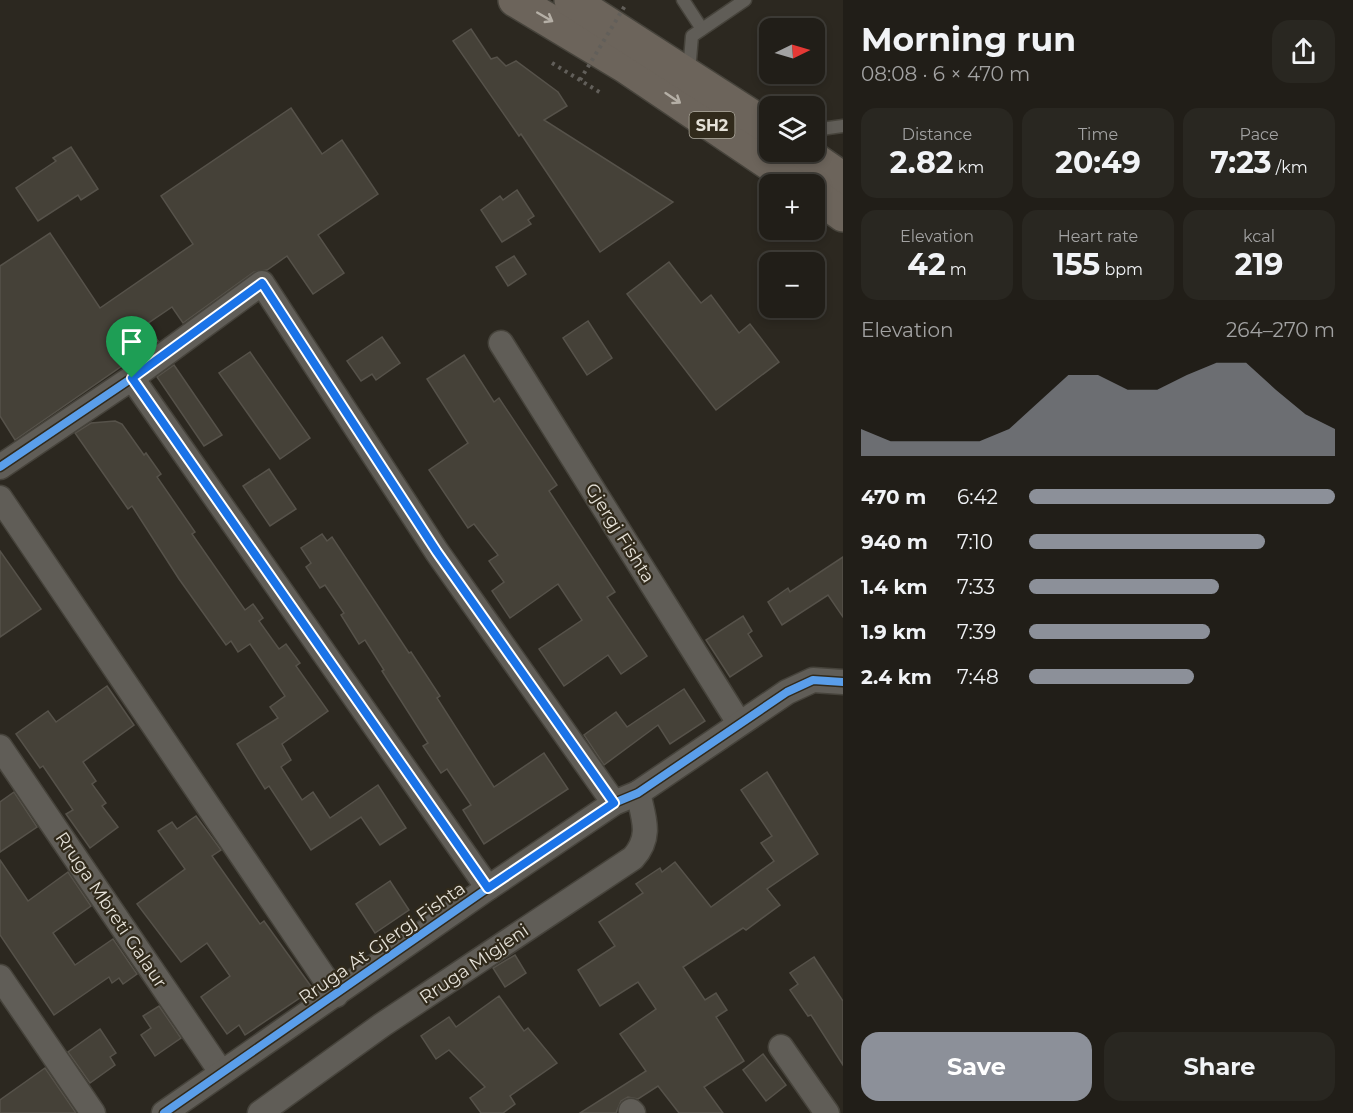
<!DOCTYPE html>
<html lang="en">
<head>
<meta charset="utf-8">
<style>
	:root { --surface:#211e18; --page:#292721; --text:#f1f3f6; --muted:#a2a2a2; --line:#3e3c37; --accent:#8c9099 }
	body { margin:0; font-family:Montserrat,sans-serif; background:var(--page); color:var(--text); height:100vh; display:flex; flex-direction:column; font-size:22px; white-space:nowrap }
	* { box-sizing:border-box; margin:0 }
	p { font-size:20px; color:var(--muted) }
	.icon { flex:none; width:33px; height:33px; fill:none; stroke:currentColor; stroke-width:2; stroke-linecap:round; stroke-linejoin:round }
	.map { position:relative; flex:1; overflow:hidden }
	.sheet { display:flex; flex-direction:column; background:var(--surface); width:510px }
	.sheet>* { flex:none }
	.needle { width:39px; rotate:85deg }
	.tools { position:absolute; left:759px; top:18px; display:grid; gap:12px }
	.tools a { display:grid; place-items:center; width:66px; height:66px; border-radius:12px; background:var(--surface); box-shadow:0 3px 9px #0003,0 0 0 2px var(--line); font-size:30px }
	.pin { position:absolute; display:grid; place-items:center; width:51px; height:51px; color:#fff; margin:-62px -26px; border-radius:50% 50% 50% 0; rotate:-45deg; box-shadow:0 0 6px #0007 }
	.pin .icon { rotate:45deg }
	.round { display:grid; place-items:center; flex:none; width:63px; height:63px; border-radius:18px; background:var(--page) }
	.head { display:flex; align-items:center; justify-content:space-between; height:102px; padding:0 18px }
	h1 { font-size:33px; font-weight:700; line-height:45px }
	.metrics { display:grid; grid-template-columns:repeat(3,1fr); gap:9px; height:102px; padding:6px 18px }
	.metrics div { display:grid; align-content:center; border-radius:15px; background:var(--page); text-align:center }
	.metrics b { font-size:30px; font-weight:700 }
	.metrics small { font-size:16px; font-weight:400 }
	.metrics p { font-size:16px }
	.chart { height:168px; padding:12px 18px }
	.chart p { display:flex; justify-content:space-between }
	.chart svg { width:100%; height:108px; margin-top:6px; fill:var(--accent); opacity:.7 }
	.primary-button { display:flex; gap:12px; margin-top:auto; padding:12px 18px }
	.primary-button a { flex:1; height:69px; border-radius:18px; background:var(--accent); color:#fff; font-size:24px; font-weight:700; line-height:69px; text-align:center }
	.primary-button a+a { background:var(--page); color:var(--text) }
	ul { padding:0 18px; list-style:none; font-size:20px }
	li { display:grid; grid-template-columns:96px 72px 1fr; align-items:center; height:45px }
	li i { height:15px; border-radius:8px; background:var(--accent) }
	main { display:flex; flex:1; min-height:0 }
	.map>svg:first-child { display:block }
</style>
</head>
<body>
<main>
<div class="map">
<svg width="843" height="1113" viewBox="0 0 843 1113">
	<rect width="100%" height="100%" fill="#2c2820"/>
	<g fill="#454138" stroke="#56524a" stroke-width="1.5">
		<path d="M471,29L491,59L497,57L506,66L516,61L558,92L567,106L544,120L673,202L600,252L521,134L519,136L453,41Z"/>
		<path d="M291,108L322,154L342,140L378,194L318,235L344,273L313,294L287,256L267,270L254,272L183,323L172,307L147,324L158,341L15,440L0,416V266L50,233L100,308L193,244L161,196Z"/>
		<path d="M71,147L98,189L81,200L78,195L38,221L16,188L56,161L53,158Z"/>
		<path d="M517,190L534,216L528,220L531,224L502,242L481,210L500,196L503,200Z"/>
		<path d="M514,256L526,274L508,286L496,267Z"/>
		<path d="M669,262L701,303L711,295L739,333L750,324L779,362L716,410L627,294Z"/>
		<path d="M588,321L612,358L587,375L563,338Z"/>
		<path d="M382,337L400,363L376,380L372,374L361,381L347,361Z"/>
		<path d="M250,352L310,438L280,459L219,373Z"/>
		<path d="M464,355L494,402L499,398L557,485L549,491L615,592L607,597L647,656L621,674L608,655L564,686L539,649L582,620L558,584L510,618L492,591L504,582L489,561L498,555L474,524L468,528L429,470L468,443L427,379Z"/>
		<path d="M174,365L222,435L204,446L157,377Z"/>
		<path d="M115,421L122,424L144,455L146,453L161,474L157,477L195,532L192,534L245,610L253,604L263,618L259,621L279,649L286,644L300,663L296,666L328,711L282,744L291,760L281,767L302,800L313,792L330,818L378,785L406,828L380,845L361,817L311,850L269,786L265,789L237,744L278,718L270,707L285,696L250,644L238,652L231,641L226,645L179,579L132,506L128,509L75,433L91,423Z"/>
		<path d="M269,469L296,509L270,526L243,486Z"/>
		<path d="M322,534L327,541L332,537L409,653L411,652L440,696L437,698L494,787L544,753L568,789L484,844L463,810L471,805L447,769L441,773L423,746L428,743L382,671L384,670L365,640L359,644L341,615L344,613L325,585L320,588L306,567L311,563L301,548Z"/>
		<path d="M0,551L41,609L0,637Z"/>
		<path d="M843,557V617L828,595L782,625L768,602L788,588L790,592Z"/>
		<path d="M743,616L752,631L748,634L762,656L730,677L706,640Z"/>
		<path d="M107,686L134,725L83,762L96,781L92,784L106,803L102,806L118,827L90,848L66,814L73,810L43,766L40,768L16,734L48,711L56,722Z"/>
		<path d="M684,689L705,721L670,744L658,725L604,765L584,735L616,712L627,727Z"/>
		<path d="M767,772L818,854L767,889L780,905L746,930L743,928L683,967L705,1000L716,993L727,1010L716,1017L744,1061L704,1087L723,1113H679L658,1086L638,1099L628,1097L621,1101L616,1113H580L646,1071L620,1034L656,1009L638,982L600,1006L578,970L615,946L599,922L643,893L636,884L660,868L662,872L675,862L711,907L774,861L761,843L772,836L741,790Z"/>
		<path d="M14,792L37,827L0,852V802Z"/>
		<path d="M196,816L221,850L212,856L260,924L264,921L313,989L245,1035L239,1025L227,1034L201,997L230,976L207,943L181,962L137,904L185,869L158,831L172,822L177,829Z"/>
		<path d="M0,860L28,901L68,872L91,906L53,933L75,965L113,939L137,974L123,984L119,978L112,983L109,977L54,1015L0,935Z"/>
		<path d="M390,881L409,910L375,933L356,904Z"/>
		<path d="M515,955L526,973L505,987L493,968Z"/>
		<path d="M814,957L843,1001V1065L811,1015L808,1016L790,990L798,984L790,973Z"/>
		<path d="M499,996L524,1031L528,1028L557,1063L510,1096L515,1104L503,1113H481L470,1098L485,1087L449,1050L436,1059L421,1036L449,1017L456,1027Z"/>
		<path d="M159,1006L181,1038L155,1056L141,1035L151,1028L143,1016Z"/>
		<path d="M100,1029L116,1053L110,1057L115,1065L90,1083L68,1052Z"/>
		<path d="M763,1054L786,1085L766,1101L743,1070Z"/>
		<path d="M45,1068L76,1113H0V1100Z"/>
	</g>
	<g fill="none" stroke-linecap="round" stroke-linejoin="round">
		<g stroke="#46433b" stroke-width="15">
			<g id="service">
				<path d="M683,0L702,29"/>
				<path d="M689,71L692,36L745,0"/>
				<path d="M814,130L843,126"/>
			</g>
		</g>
		<g stroke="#46433b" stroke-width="27">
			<g id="minor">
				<path d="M501,343L739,723"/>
				<path d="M132,378L488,888"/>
				<path d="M0,467L132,378L262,283L437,552L614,803"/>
				<path d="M0,498L336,995"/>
				<path d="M0,747L221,1072"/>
				<path d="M0,977L93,1113"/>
				<path d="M781,1047L827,1113"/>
				<path d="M631,1111L633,1113"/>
				<path d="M164,1113L488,888L614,803L638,793L787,692L813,680L843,682"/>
				<path d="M260,1113L382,1025L633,858C652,837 644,819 638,793"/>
			</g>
		</g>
		<g stroke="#46433b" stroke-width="36">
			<g id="trunk">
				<path d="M515,0L625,66L800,184"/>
				<path d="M571,0L770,128"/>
				<path d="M804,152L843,179"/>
				<path d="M814,194L843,215"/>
			</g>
		</g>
		<path stroke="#625f5a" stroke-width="4" stroke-dasharray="3 4.5" stroke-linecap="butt" d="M552,63L601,93"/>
		<use href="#service" stroke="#605d57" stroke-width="12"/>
		<use href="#minor" stroke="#605d57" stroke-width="24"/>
		<use href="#trunk" stroke="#6c645b" stroke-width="33"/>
		<path stroke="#625f5a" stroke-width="4" stroke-dasharray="3 4.5" stroke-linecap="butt" d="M580,80L626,4"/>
		<g stroke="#312a1b" stroke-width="11">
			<g id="cycleway">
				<path d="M0,467L132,378L262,283L437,552L614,803"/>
				<path d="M164,1113L488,888L614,803L638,793L787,692L813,680L843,682"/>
			</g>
		</g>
		<use href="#cycleway" stroke="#5a9eea" stroke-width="8"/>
	</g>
	<defs><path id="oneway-shaft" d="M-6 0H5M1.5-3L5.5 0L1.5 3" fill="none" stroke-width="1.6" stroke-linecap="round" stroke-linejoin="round" transform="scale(1.5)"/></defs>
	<g stroke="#b5afa6">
		<use href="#oneway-shaft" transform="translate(545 17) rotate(30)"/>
		<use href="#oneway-shaft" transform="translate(673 98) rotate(34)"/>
	</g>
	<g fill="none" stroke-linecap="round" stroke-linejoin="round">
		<g stroke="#fff" stroke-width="12">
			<path id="route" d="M262,283L437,552L614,803L488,888L132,378Z"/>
		</g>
		<use href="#route" stroke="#1a73e8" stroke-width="8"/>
	</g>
	<g text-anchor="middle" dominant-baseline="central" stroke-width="4.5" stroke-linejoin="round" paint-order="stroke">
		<rect fill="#312a1b" stroke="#afaa9f" stroke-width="1.5" x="689.5" y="112" width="45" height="26" rx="4.5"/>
		<g font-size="16" font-weight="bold" fill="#e5e1d8">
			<text x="712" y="125">SH2</text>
		</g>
		<g font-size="18" fill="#e5e1d8" stroke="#312a1b">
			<text transform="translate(620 533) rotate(58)">Gjergj Fishta</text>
			<text transform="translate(111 910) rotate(56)">Rruga Mbreti Galaur</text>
			<text transform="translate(382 943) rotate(-35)">Rruga At Gjergj Fishta</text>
			<text transform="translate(474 964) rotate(-34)">Rruga Migjeni</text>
		</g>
	</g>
</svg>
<div class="tools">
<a><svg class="needle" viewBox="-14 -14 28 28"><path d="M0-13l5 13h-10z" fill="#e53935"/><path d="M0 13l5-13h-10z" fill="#a2a2a2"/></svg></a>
<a><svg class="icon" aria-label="layers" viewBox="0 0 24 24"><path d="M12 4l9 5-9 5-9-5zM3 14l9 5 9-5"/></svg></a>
<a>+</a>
<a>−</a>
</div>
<div class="pin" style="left:132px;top:378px;background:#1e9e55"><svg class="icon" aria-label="arrive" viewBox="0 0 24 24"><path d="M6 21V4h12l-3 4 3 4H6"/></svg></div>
</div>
<section class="sheet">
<div class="head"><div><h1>Morning run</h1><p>08:08 · 6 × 470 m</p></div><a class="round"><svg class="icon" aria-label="share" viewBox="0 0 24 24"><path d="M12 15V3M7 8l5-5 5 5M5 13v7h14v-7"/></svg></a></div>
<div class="metrics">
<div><p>Distance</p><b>2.82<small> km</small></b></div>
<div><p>Time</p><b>20:49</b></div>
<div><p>Pace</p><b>7:23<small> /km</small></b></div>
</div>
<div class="metrics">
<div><p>Elevation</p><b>42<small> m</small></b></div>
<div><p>Heart rate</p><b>155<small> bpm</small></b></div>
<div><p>kcal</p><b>219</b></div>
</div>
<div class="chart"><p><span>Elevation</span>264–270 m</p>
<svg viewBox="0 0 160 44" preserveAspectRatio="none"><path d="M0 44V33L10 38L20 38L30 38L40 38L50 33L60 22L70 11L80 11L90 17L100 17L110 11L120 6L130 6L140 17L150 27L160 33V44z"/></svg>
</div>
<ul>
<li><b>470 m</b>6:42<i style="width:100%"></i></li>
<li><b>940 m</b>7:10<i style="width:77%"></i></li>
<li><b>1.4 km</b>7:33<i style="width:62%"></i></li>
<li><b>1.9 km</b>7:39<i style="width:59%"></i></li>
<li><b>2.4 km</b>7:48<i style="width:54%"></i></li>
</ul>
<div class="primary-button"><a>Save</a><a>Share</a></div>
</section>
</main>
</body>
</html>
